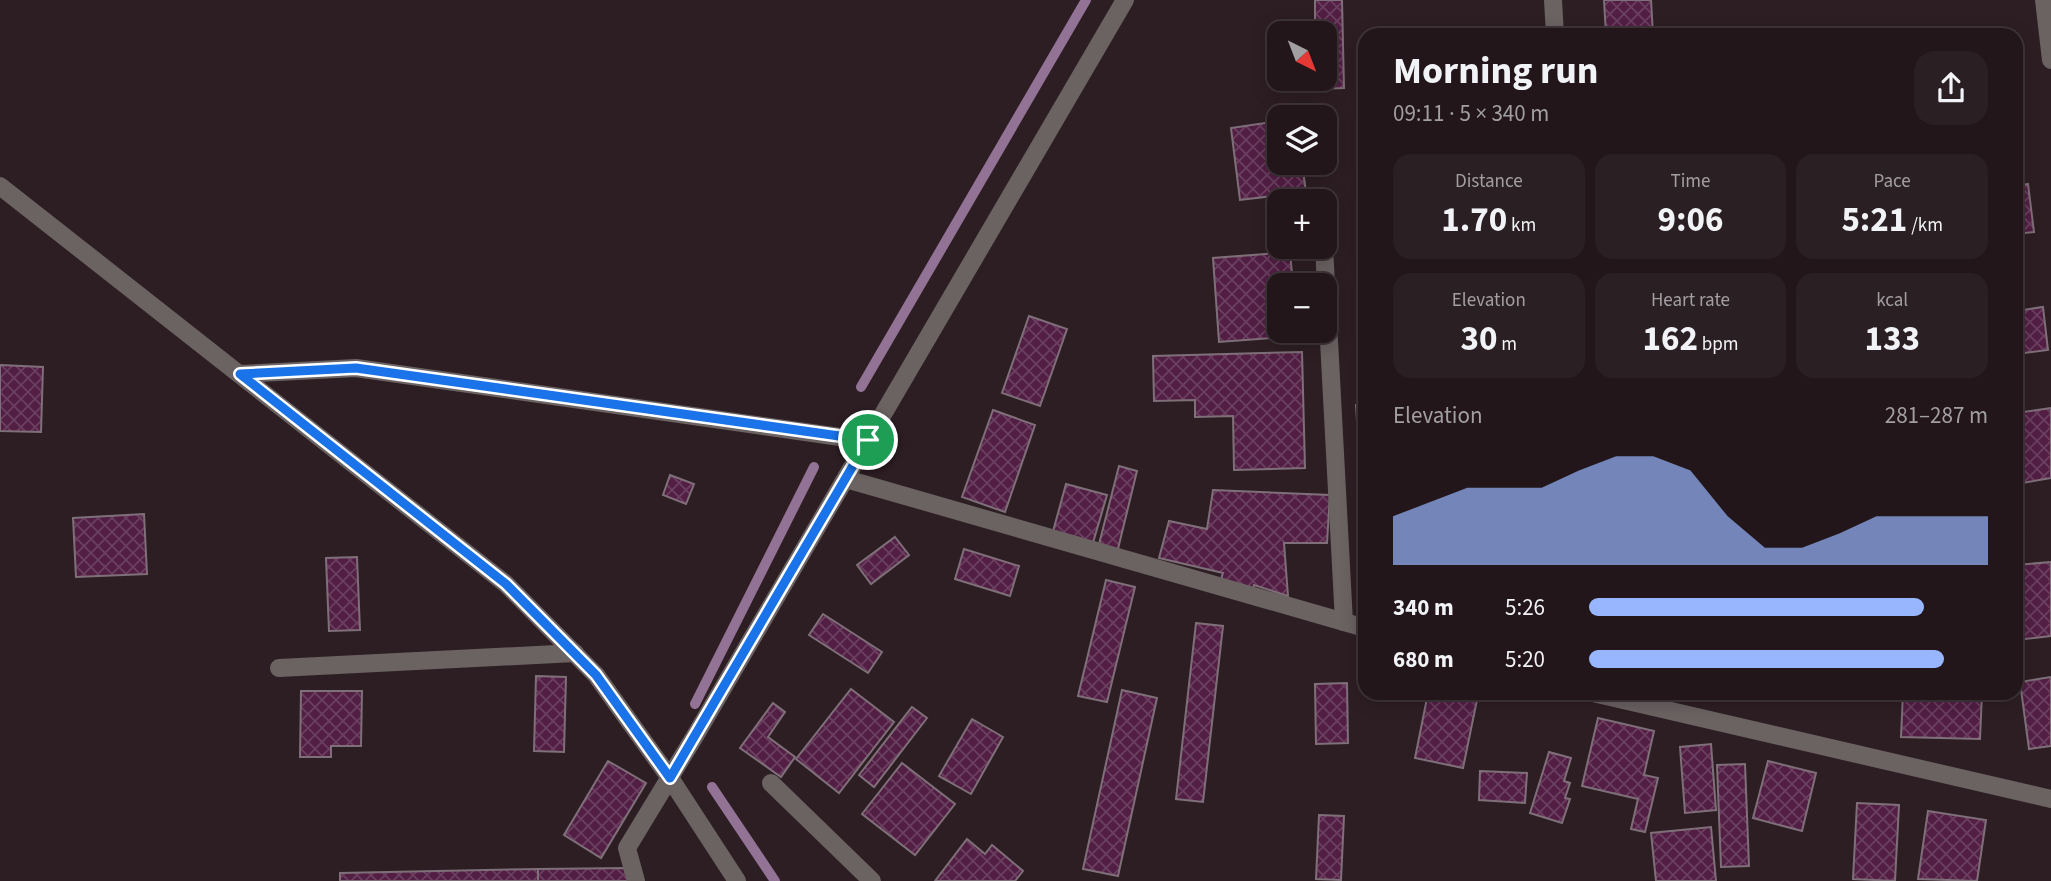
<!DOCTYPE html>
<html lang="en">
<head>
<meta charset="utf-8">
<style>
	:root { --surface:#22161a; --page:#2a1f23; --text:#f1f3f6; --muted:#a29fa2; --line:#3f3539; --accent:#97b6fd }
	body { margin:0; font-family:"Source Sans 3",sans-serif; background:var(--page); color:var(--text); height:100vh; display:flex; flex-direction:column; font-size:26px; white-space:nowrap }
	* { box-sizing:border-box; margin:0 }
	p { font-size:23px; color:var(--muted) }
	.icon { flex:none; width:38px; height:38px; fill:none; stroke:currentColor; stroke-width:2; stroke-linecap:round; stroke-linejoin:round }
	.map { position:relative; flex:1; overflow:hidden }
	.side { position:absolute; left:1358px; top:28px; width:665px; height:672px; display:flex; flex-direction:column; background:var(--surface); border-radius:21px; box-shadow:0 4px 18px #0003,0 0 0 2px var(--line) }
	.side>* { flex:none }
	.needle { width:46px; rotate:138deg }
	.fabs { position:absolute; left:1267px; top:21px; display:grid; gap:14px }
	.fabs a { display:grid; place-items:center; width:70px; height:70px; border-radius:14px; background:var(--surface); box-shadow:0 4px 18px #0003,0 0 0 2px var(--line); font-size:35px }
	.pin { position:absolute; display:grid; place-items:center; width:60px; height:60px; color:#fff; margin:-30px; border:4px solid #fff; border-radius:50%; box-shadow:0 2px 7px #0007 }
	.round { display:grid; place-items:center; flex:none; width:74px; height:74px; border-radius:21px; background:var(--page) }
	.headline { display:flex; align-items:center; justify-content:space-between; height:119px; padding:0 35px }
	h1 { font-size:38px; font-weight:700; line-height:52px }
	.metrics { display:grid; grid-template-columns:repeat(3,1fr); gap:10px; height:119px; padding:7px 35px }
	.metrics div { display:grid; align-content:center; border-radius:18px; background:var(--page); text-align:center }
	.metrics b { font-size:35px; font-weight:700 }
	.metrics small { font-size:19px; font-weight:400 }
	.metrics p { font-size:19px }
	.chart { height:196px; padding:14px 35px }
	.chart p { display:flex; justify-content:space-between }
	.chart svg { width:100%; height:126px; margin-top:7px; fill:var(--accent); opacity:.7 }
	ul { padding:0 35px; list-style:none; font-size:23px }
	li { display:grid; grid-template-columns:112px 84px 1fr; align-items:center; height:52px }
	li i { height:18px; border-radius:9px; background:var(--accent) }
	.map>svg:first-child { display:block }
</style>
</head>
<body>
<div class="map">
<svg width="2051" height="881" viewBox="0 0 2051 881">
	<defs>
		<pattern id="building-cross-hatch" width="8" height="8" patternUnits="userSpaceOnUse" patternTransform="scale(1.75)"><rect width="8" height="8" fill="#521e44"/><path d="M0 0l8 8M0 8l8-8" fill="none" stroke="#6b3f5f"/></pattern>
	</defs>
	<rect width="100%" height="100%" fill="#2d1e23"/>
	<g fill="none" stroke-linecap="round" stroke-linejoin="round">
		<g stroke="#927295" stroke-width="10">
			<path d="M861,387L1086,0"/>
			<path d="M695,704L814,467"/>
			<path d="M712,787L775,881"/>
		</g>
	</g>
	<g fill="url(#building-cross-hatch)" stroke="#7f6f79" stroke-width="2">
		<path d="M1315,0H1342L1344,88L1316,89V79H1325V33H1315Z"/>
		<path d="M1604,0H1651L1653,35H1606Z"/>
		<path d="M2005,28L2006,35H1952V33Z"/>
		<path d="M1521,29L1522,35H1453L1452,32Z"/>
		<path d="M1279,121V163H1302L1306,192L1240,200L1231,128Z"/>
		<path d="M2028,184L2034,232L2016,234V186Z"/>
		<path d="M1290,252L1293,285H1279V331H1296L1297,336L1219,342L1213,258Z"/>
		<path d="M2043,307L2048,350L2016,354V311Z"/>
		<path d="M1029,316L1067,329L1040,406L1002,393Z"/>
		<path d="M1302,352L1305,468L1234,470L1233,416L1195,417V400L1154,401L1153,356Z"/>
		<path d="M0,365L43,367L41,432L0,431Z"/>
		<path d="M1356,405H1365V453H1359Z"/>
		<path d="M2051,408V478L2016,484V413Z"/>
		<path d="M993,410L1035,425L1005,512L962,497Z"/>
		<path d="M1119,466L1137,471L1117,553L1098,548Z"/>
		<path d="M670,475L694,484L686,504L663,495Z"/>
		<path d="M1066,484L1107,495L1092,546L1052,535Z"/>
		<path d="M1213,490L1330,495L1327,543H1284L1288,596L1254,585L1253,591L1220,582L1223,573L1159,558L1169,521L1207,529Z"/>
		<path d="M1357,490H1365V576H1361Z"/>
		<path d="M2016,501H2019L2024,532L2016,533Z"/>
		<path d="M144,514L147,574L76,577L73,518Z"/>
		<path d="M895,537L909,555L871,584L857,565Z"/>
		<path d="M964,549L1019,566L1010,596L955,579Z"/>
		<path d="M357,557L360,630L329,631L326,558Z"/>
		<path d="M2051,562V636L2016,640V565Z"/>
		<path d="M1106,580L1135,587L1107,702L1078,696Z"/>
		<path d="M823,614L882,652L868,673L809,635Z"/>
		<path d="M1196,623L1223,626L1203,802L1176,799Z"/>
		<path d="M536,676L566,677L564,752L534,751Z"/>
		<path d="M2051,677V746L2029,749L2020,682Z"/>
		<path d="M1347,683L1348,743L1316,744L1315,684Z"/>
		<path d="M851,689L894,722L839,793L796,759Z"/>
		<path d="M1122,690L1157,698L1118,876L1083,869Z"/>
		<path d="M301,691H362L361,746H331V757H300Z"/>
		<path d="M1428,693H1442L1477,700L1463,768L1415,758Z"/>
		<path d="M1903,693H1982L1980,739L1901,737Z"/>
		<path d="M773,703L785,712L768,737L795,757L781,777L740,748Z"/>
		<path d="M912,707L927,718L874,787L859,775Z"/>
		<path d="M1598,718L1654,731L1644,775L1658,778L1645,832L1631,829L1638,799L1582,786Z"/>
		<path d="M972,719L1003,737L971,794L939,776Z"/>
		<path d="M1711,744L1716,810L1685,813L1680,747Z"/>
		<path d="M1549,752L1571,758L1564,781L1570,783L1565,798L1570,799L1562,823L1530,813Z"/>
		<path d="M608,761L646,783L601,858L564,835Z"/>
		<path d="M1768,761L1816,773L1802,831L1753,818Z"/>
		<path d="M902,763L955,804L915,855L862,814Z"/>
		<path d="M1745,764L1749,866L1721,867L1717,765Z"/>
		<path d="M1480,771L1527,773L1525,803L1479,800Z"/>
		<path d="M1857,803L1899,805L1895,881L1853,879Z"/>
		<path d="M1928,811L1986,820L1977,881L1918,879Z"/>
		<path d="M1319,815L1344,816L1341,880L1316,879Z"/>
		<path d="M1711,827L1716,881H1656L1651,833Z"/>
		<path d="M967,839L985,854L992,845L1023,871L1015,881H935Z"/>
		<path d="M629,868V881H538V869Z"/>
		<path d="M538,869V881H340V873Z"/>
	</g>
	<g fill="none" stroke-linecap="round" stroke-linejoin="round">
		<g stroke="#6b6262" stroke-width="18">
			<path d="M1553,0L1555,35"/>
			<path d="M2044,0L2051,60"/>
			<path d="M0,186L506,584L596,675L670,778L737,881"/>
			<path d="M1324,247L1344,622"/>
			<path d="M240,374L356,368L868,441"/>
			<path d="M846,479L1365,628"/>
			<path d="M279,668L575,653"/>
			<path d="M1593,693L2051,799"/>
			<path d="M771,783L872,881"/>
			<path d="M636,881L627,848L695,736L1125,0"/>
		</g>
	</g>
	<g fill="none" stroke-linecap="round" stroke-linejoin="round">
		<g stroke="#fff" stroke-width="14">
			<path id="route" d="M356,368L868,440L670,778L596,675L506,584L240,374Z"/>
		</g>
		<use href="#route" stroke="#1a73e8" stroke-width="9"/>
	</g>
</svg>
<div class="fabs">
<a><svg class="needle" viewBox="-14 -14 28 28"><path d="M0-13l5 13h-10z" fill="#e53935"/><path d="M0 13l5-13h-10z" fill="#a29fa2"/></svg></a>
<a><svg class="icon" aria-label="layers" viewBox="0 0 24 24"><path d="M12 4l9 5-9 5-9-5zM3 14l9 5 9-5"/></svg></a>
<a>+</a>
<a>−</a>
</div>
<div class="pin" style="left:868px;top:440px;background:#1e9e55"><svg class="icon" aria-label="arrive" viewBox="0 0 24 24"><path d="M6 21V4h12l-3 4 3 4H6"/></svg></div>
<section class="side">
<div class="headline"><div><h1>Morning run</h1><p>09:11 · 5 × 340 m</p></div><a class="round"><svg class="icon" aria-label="share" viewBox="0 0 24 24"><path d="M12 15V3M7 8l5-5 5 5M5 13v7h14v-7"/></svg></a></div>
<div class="metrics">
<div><p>Distance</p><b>1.70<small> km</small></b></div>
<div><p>Time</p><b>9:06</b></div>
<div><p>Pace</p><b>5:21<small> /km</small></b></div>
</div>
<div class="metrics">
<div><p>Elevation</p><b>30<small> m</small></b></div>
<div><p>Heart rate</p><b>162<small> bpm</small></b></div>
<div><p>kcal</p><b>133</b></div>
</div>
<div class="chart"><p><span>Elevation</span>281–287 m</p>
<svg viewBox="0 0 160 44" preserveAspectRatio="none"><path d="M0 44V27L10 22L20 17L30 17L40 17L50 11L60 6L70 6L80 11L90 27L100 38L110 38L120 33L130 27L140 27L150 27L160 27V44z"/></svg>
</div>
<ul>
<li><b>340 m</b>5:26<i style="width:84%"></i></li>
<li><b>680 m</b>5:20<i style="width:89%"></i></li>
</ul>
</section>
</div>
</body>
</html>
